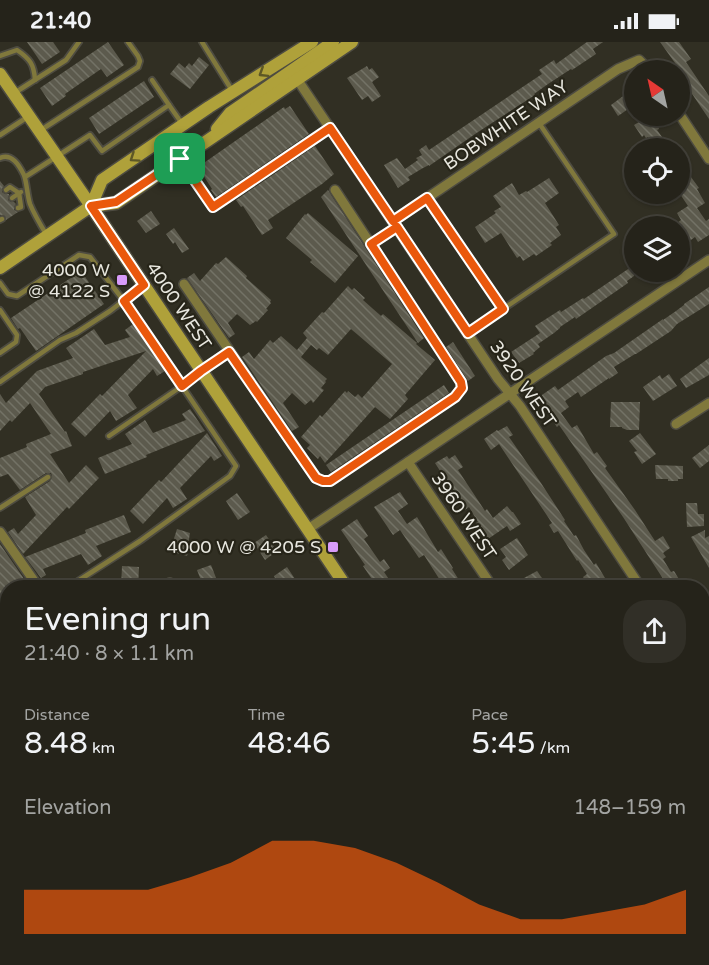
<!DOCTYPE html>
<html lang="en">
<head>
<meta charset="utf-8">
<style>
	:root { --surface:#25231a; --page:#312f27; --text:#f1f3f6; --muted:#a3a4a2; --line:#424039; --accent:#ea580c }
	body { margin:0; font-family:"Varela Round",sans-serif; background:var(--page); color:var(--text); height:100vh; display:flex; flex-direction:column; font-size:22px; white-space:nowrap }
	* { box-sizing:border-box; margin:0 }
	p { font-size:20px; color:var(--muted) }
	.icon { flex:none; width:33px; height:33px; fill:none; stroke:currentColor; stroke-width:2; stroke-linecap:round; stroke-linejoin:round }
	.map { position:relative; flex:1; overflow:hidden }
	.panel { position:absolute; left:0px; top:538px; width:710px; height:386px; display:flex; flex-direction:column; background:var(--surface); border-radius:24px 24px 0 0; box-shadow:0 2px 4px #0004,0 0 0 2px var(--line) }
	.panel>* { flex:none }
	.needle { width:39px; rotate:326deg }
	.buttons { position:absolute; left:624px; top:18px; display:grid; gap:12px }
	.buttons a { display:grid; place-items:center; width:66px; height:66px; border-radius:50%; background:var(--surface); box-shadow:0 2px 4px #0004,0 0 0 2px var(--line); font-size:30px }
	.pin { position:absolute; display:grid; place-items:center; width:51px; height:51px; color:#fff; margin:-26px; border-radius:12px; box-shadow:0 3px 9px #0006 }
	.round { display:grid; place-items:center; flex:none; width:63px; height:63px; border-radius:24px; background:var(--page) }
	.headline { display:flex; align-items:center; justify-content:space-between; height:102px; padding:0 24px }
	h1 { font-size:33px; font-weight:600; line-height:45px }
	.figures { display:grid; grid-template-columns:repeat(3,1fr); gap:9px; height:102px; padding:6px 24px }
	.figures div { display:grid; align-content:center }
	.figures b { font-size:30px; font-weight:600 }
	.figures small { font-size:16px; font-weight:400 }
	.figures p { font-size:16px }
	.chart { height:168px; padding:12px 24px }
	.chart p { display:flex; justify-content:space-between }
	.chart svg { width:100%; height:108px; margin-top:6px; fill:var(--accent); opacity:.7 }
	.status { display:flex; justify-content:space-between; align-items:center; height:42px; padding:0 30px; background:var(--surface); direction:ltr }
	.status svg { height:16px; fill:currentColor }
	.map>svg:first-child { display:block }
</style>
</head>
<body>
<div class="status"><b>21:40</b><svg viewBox="0 0 49 12"><path d="M0 12V9h3v3zM5 12V6h3v6zM10 12V3h3v9zM15 12V0h3v12zM26 1h20v11H26zM47 4h2v5h-2z"/></svg></div>
<div class="map">
<svg width="709" height="923" viewBox="0 0 709 923">
	<defs>
		<pattern id="building-back-hatch" width="6" height="6" patternUnits="userSpaceOnUse" patternTransform="scale(1.5)"><rect width="6" height="6" fill="#5c5a4d"/><path d="M-1 5l2 2M0 0l6 6M5-1l2 2" fill="none" stroke="#737266"/></pattern>
	</defs>
	<rect width="100%" height="100%" fill="#312f23"/>
	<g fill="url(#building-back-hatch)">
		<path d="M27,0H53L60,10L42,22Z"/>
		<path d="M108,0L124,23L107,35L101,27L65,52L66,54L52,64L40,46Z"/>
		<path d="M587,0H603L593,7L596,12L572,28L571,27L548,42L534,52L535,53L475,92L429,124V123L423,126L408,135L410,138L398,146L384,123L397,116L405,127L418,118L416,116L422,113L419,108L426,103L429,108L542,32L539,28L554,18L556,22Z"/>
		<path d="M660,0H679L691,17L686,20L709,54V77L680,34V28Z"/>
		<path d="M199,15L209,23L190,47L170,32L179,21L185,26L189,21L192,24Z"/>
		<path d="M367,24L369,28L372,26L379,35L372,40L381,54L372,60L368,54L362,58L347,36Z"/>
		<path d="M144,39L154,55L99,92L89,76Z"/>
		<path d="M634,46V63L618,74L611,63Z"/>
		<path d="M290,64L309,92L216,155L211,148L212,147L198,125L284,65L285,67Z"/>
		<path d="M649,74H650L658,84L659,87L657,88L670,106H655L648,95L646,96L644,93L642,95L634,83Z"/>
		<path d="M315,104L334,132L322,142L268,178L273,186L262,193L243,164L241,165L236,158Z"/>
		<path d="M680,120L699,146L697,147L705,161L697,166L706,179L709,177V193L698,200L695,195L680,206V184L677,181L681,178L677,171L688,164L680,152Z"/>
		<path d="M549,136L559,151L545,161L559,183L556,185L561,193L550,201L552,203L536,214L534,212L523,219L520,214L517,216L501,191L485,201L475,185L496,171L494,169L501,165L493,154L512,141L519,153L526,149L527,150Z"/>
		<path d="M0,139L4,144L2,147V150L5,152H9L8,158L11,160H14L16,162L14,165V168L18,170L6,178L5,174L0,173Z"/>
		<path d="M328,148L424,296L418,301L321,155Z"/>
		<path d="M151,169L160,182L146,191L137,179Z"/>
		<path d="M308,171L358,214L335,241L310,220L312,218L286,196L305,172L306,173Z"/>
		<path d="M174,186L189,207L182,211L175,200L173,202L166,192Z"/>
		<path d="M226,215L247,234L246,236L271,258L270,260L271,261L266,267L268,268L257,280L256,279L250,283L237,272L228,281L235,292L229,296L187,236L194,231L200,239L216,221L218,222Z"/>
		<path d="M634,223V234L627,239L628,241L576,277L575,275L560,285V286L554,291L538,302L540,305L533,311L534,312L519,321L511,310L540,291L535,284L560,268L561,270L583,256L584,257Z"/>
		<path d="M81,229L104,262L36,309L20,286L18,287L11,276Z"/>
		<path d="M348,244L352,248L354,246L365,256L363,258L381,274L383,272L417,301L416,302L435,318L405,353L408,357L390,377L375,365L325,421L320,414L318,417L307,406L310,403L301,395L320,373L322,375L345,349L347,351L348,349L355,355L358,352L362,356L392,322L351,287L328,313L319,306L317,308L311,303L301,315L327,337L325,339L326,340L321,346L324,348L313,361L311,358L305,363L292,351L283,361L299,385L292,389L242,315L249,310L254,317L270,298L273,301L281,294L297,308L307,296L303,291L322,270L324,271Z"/>
		<path d="M709,245V262L677,282L671,289L636,312H635L614,325L618,331L609,337V336L581,355L578,350L565,359L569,365L561,371L572,386L577,383L594,412L597,410L607,424L605,426L635,468L655,499L663,494L670,506L663,511L666,515L663,517L671,530L674,529L680,539L686,536L691,543L686,546H669L623,475L559,383L557,385L548,372L550,371L539,355L555,344L558,348L606,314L614,311L663,277V278L676,269L684,263V262Z"/>
		<path d="M133,282L165,329L157,334L153,327L128,353L137,366L116,379L110,369L85,395L71,382L100,352L102,354L146,309L83,330V332L45,345L39,352L65,390L66,389L72,404L50,412L69,441L86,423L99,436L69,467L67,465L23,512L8,490L14,486L18,492L36,473L25,455L50,439L52,434L51,431H46L20,448L8,432L0,435V416L27,405L26,402L51,392L30,361L12,380L10,378L0,389V352L6,361L37,329L73,316L66,306L94,287L105,303L130,295L125,288Z"/>
		<path d="M453,300L475,334L468,339L446,305Z"/>
		<path d="M709,316V333L686,346L680,337Z"/>
		<path d="M669,332L677,344L653,359L643,345L660,333L662,337Z"/>
		<path d="M444,343L449,351L331,430L326,423Z"/>
		<path d="M611,360H640L639,388H627L622,386V385H610Z"/>
		<path d="M190,367L205,389L146,413L147,415L105,432L98,416L132,402L125,392L145,378L153,391L186,378L182,372Z"/>
		<path d="M507,384L513,393L509,395L541,441L565,478L564,479L574,494L576,493L584,508L594,523L596,521L608,541L600,546H597L592,539L587,542L583,535L587,532L578,518L577,519L558,489L554,491L549,483L552,481L499,402L491,408L484,397L497,388L498,389Z"/>
		<path d="M207,391L222,414L214,419L211,414L180,446L187,457L173,466L167,456L143,482L130,469L159,438L161,440Z"/>
		<path d="M640,391L656,412L642,422L634,410L637,409L629,399Z"/>
		<path d="M709,403V419L700,426L692,416Z"/>
		<path d="M455,413L463,425L458,428L485,469L487,467L493,476L507,464L512,470H513L521,482L510,489L507,484L488,497L484,493L476,481L478,480L469,465L465,468L435,421L447,414L449,417Z"/>
		<path d="M655,423L683,424V437H678V439H668V437H656Z"/>
		<path d="M400,450L408,462L398,469L407,482L417,475L438,510L441,507L453,526L452,527L464,546H445L424,513L419,516L400,488L393,493L374,465Z"/>
		<path d="M237,451L250,470L238,478L226,459Z"/>
		<path d="M686,461H697L698,472H704V484L687,485Z"/>
		<path d="M124,473L131,490L96,504L102,514L88,523L81,512L43,527L46,533L41,536L25,515L86,491L85,488Z"/>
		<path d="M357,477L368,494L364,497L380,520L384,517L390,526L384,530L395,546H378L363,524L365,523L341,488Z"/>
		<path d="M177,487L190,491L188,503H190L187,514L170,509Z"/>
		<path d="M705,488V496L709,494V526L691,495Z"/>
		<path d="M266,493L277,509L265,518L254,501Z"/>
		<path d="M517,496L528,513L509,528L502,518L506,515L500,507Z"/>
		<path d="M0,502L29,544L26,546H8V561L0,567Z"/>
		<path d="M211,523L220,546H204L197,528Z"/>
		<path d="M122,524L139,525L138,546H121Z"/>
		<path d="M287,525L297,540L288,546H261L275,536L274,534Z"/>
		<path d="M537,529L549,546H530L524,536Z"/>
		<path d="M0,725L8,736V765L0,770Z"/>
	</g>
	<g fill="none" stroke-linecap="round" stroke-linejoin="round">
		<g stroke="#4e4c41" stroke-width="8">
			<g id="lane">
				<path d="M202,0L233,50"/>
				<path d="M0,14L17,8C30,17 34,22 35,38"/>
				<path d="M152,38L169,63"/>
				<path d="M16,50L66,18L79,0"/>
				<path d="M41,88L138,25L140,19L138,14L128,0"/>
				<path d="M0,93L29,74"/>
				<path d="M0,116C12,111 19,123 24,133C27,141 27,153 30,162C34,172 40,182 46,192"/>
				<path d="M182,119L213,165"/>
				<path d="M25,135L90,93L102,109L169,63L183,83"/>
				<path d="M6,148L10,145L19,151L21,165L18,166"/>
				<path d="M12,156L21,150"/>
				<path d="M428,157L503,267L614,192L539,81"/>
				<path d="M0,178L2,177"/>
				<path d="M0,241L8,252L17,254L79,213L90,215L124,259L182,344L201,329"/>
				<path d="M0,268L17,293L16,300L0,311"/>
				<path d="M468,291L503,267"/>
				<path d="M0,340L60,298L76,291L110,269L144,243"/>
				<path d="M0,466L48,435"/>
				<path d="M67,546L140,499L230,434L236,424L182,344L109,394"/>
				<path d="M0,590L8,585"/>
			</g>
		</g>
		<g stroke="#4e4c41" stroke-width="12">
			<g id="street">
				<path d="M297,37L498,337L520,364L641,546"/>
				<path d="M680,73L709,117"/>
				<path d="M213,165L330,86"/>
				<path d="M393,179L618,27L639,18L649,28"/>
				<path d="M371,202L397,185"/>
				<path d="M184,242L316,436L323,439H330L455,355L462,346L461,340L335,148"/>
				<path d="M201,329L229,310"/>
				<path d="M676,382L709,361"/>
				<path d="M408,420L493,546"/>
				<path d="M308,487L709,218"/>
				<path d="M0,490L39,546"/>
				<path d="M170,541L173,546"/>
				<path d="M702,637L709,647"/>
				<path d="M702,799L709,794"/>
				<path d="M0,809L8,820"/>
				<path d="M0,836L8,831"/>
				<path d="M702,855L709,865"/>
				<path d="M73,916L77,923"/>
				<path d="M408,916L412,923"/>
				<path d="M148,923L157,916"/>
				<path d="M371,923L381,916"/>
				<path d="M527,923L540,916"/>
			</g>
		</g>
		<g stroke="#4e4c41" stroke-width="15">
			<g id="secondary">
				<path d="M0,32L91,164L347,546"/>
				<path d="M217,87L230,71L333,0"/>
				<path d="M91,164L102,138L209,65L312,0"/>
				<path d="M0,226L91,164L116,161L352,0"/>
				<path d="M597,916L601,923"/>
			</g>
		</g>
		<use href="#lane" stroke="#80783c" stroke-width="4.5"/>
		<use href="#street" stroke="#80783c" stroke-width="9"/>
		<use href="#secondary" stroke="#afa13a" stroke-width="12"/>
	</g>
	<defs><path id="oneway-chevron" d="M-2-3.5L2.5 0L-2 3.5" fill="none" stroke-width="1.6" stroke-linecap="round" stroke-linejoin="round" transform="scale(1.5)"/></defs>
	<g stroke="#5d5726">
		<use href="#oneway-chevron" transform="translate(263 31) rotate(148)"/>
		<use href="#oneway-chevron" transform="translate(134 116) rotate(146)"/>
	</g>
	<g fill="none" stroke-linecap="round" stroke-linejoin="round">
		<g stroke="#fff" stroke-width="12">
			<path id="route" d="M330,86L393,179L427,156L503,267L468,291L397,185L371,202L461,340L462,346L455,355L330,439H323L316,436L229,310L201,329L182,344L124,259L144,243L91,164L116,160L180,117L213,165Z"/>
		</g>
		<use href="#route" stroke="#ea580c" stroke-width="8"/>
	</g>
	<g fill="#d79bf9" stroke="#272519" stroke-width="2">
		<rect x="116" y="232" width="12" height="12" rx="3"/>
		<rect x="327" y="499" width="12" height="12" rx="3"/>
	</g>
	<g text-anchor="middle" dominant-baseline="central" stroke-width="4.5" stroke-linejoin="round" paint-order="stroke">
		<g font-size="18" fill="#e8e7df" stroke="#272519">
			<text transform="translate(506 83) rotate(-34)">BOBWHITE WAY</text>
			<text transform="translate(179 264) rotate(56)">4000 WEST</text>
			<text transform="translate(523 342) rotate(55)">3920 WEST</text>
			<text transform="translate(464 474) rotate(56)">3960 WEST</text>
		</g>
		<g font-size="18" fill="#e8e7df" stroke="#272519" text-anchor="end">
			<text x="110" y="228">4000 W<tspan x="110" dy="21">@ 4122 S</tspan></text>
			<text x="321" y="505">4000 W @ 4205 S</text>
		</g>
	</g>
</svg>
<div class="buttons">
<a><svg class="needle" viewBox="-14 -14 28 28"><path d="M0-13l5 13h-10z" fill="#e53935"/><path d="M0 13l5-13h-10z" fill="#a3a4a2"/></svg></a>
<a><svg class="icon" aria-label="locate" viewBox="0 0 24 24"><circle cx="12" cy="12" r="6"/><path d="M12 2v4M12 18v4M2 12h4M18 12h4"/></svg></a>
<a><svg class="icon" aria-label="layers" viewBox="0 0 24 24"><path d="M12 4l9 5-9 5-9-5zM3 14l9 5 9-5"/></svg></a>
</div>
<div class="pin" style="left:180px;top:117px;background:#1e9e55"><svg class="icon" aria-label="arrive" viewBox="0 0 24 24"><path d="M6 21V4h12l-3 4 3 4H6"/></svg></div>
<section class="panel">
<div class="headline"><div><h1>Evening run</h1><p>21:40 · 8 × 1.1 km</p></div><a class="round"><svg class="icon" aria-label="share" viewBox="0 0 24 24"><path d="M12 15V3M7 8l5-5 5 5M5 13v7h14v-7"/></svg></a></div>
<div class="figures">
<div><p>Distance</p><b>8.48<small> km</small></b></div>
<div><p>Time</p><b>48:46</b></div>
<div><p>Pace</p><b>5:45<small> /km</small></b></div>
</div>
<div class="chart"><p><span>Elevation</span>148–159 m</p>
<svg viewBox="0 0 160 44" preserveAspectRatio="none"><path d="M0 44V26L10 26L20 26L30 26L40 21L50 15L60 6L70 6L80 9L90 15L100 23L110 32L120 38L130 38L140 35L150 32L160 26V44z"/></svg>
</div>
</section>
</div>
</body>
</html>
